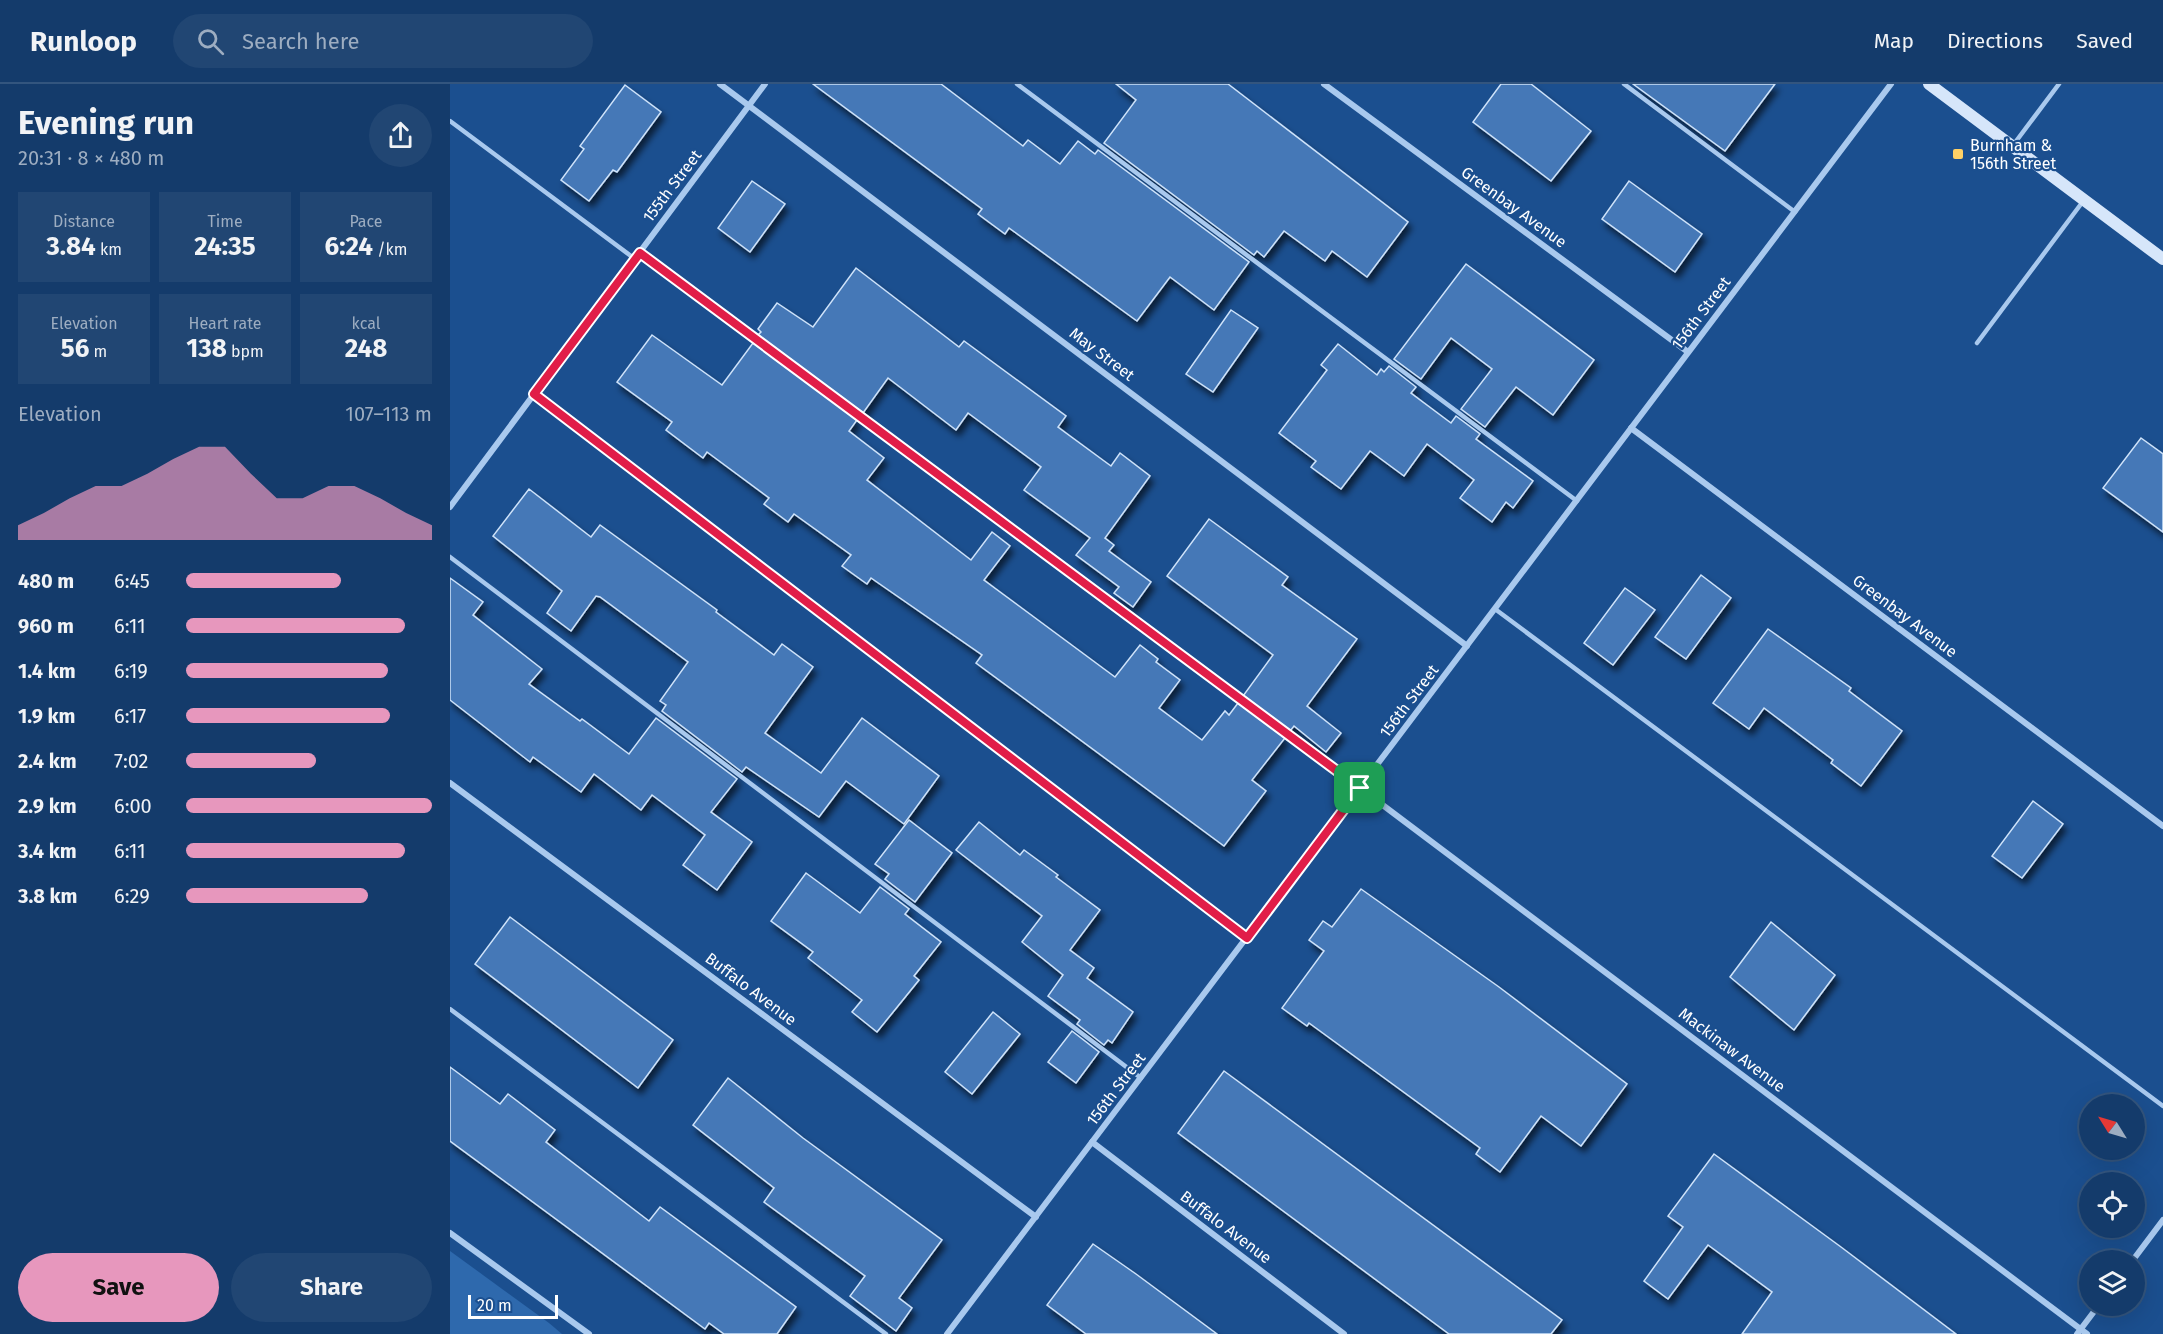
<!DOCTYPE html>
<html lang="en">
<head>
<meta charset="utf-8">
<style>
	:root { --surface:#143b6b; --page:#214673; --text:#f1f3f6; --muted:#9dadc1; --line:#33557e; --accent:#e797bd }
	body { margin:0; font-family:"Fira Sans",sans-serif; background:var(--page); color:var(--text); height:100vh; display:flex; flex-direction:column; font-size:22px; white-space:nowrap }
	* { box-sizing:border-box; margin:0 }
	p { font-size:20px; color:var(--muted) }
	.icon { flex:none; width:33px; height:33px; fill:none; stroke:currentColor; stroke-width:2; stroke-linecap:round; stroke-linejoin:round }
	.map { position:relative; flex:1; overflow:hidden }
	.details { display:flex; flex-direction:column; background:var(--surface); width:450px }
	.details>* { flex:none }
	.needle { width:39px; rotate:307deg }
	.tools { position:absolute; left:1629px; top:1010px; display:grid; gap:12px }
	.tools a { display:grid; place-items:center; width:66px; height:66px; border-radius:50%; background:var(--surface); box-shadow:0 6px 24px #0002,0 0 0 2px var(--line); font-size:30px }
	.scale { position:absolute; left:18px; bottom:15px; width:90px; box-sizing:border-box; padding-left:6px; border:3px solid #fff; border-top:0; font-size:16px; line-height:21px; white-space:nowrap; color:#fff; -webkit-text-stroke:4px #1b4f8f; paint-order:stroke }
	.pin { position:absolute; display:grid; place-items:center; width:51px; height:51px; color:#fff; margin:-26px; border-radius:12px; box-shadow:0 3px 9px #0006 }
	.round { display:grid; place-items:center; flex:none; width:63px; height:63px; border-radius:32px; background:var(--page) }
	.head { display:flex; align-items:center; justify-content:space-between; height:102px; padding:0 18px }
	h1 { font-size:33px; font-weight:700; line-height:45px }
	.stats { display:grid; grid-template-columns:repeat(3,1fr); gap:9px; height:102px; padding:6px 18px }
	.stats div { display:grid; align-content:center; border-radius:0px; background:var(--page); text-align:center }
	.stats b { font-size:26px; font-weight:700 }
	.stats small { font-size:16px; font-weight:400 }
	.stats p { font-size:16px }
	.chart { height:168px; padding:12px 18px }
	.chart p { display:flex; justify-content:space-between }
	.chart svg { width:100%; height:108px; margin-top:6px; fill:var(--accent); opacity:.7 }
	.cta { display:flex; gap:12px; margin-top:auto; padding:12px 18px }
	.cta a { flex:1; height:69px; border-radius:36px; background:var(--accent); color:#111; font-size:24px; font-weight:700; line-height:69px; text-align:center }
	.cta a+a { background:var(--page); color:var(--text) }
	ul { padding:0 18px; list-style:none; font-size:20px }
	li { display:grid; grid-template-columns:96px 72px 1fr; align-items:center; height:45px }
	li i { height:15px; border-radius:8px; background:var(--accent) }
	header { display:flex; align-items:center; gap:36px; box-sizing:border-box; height:84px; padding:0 30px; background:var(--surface); border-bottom:2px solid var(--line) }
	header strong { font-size:28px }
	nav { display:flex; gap:33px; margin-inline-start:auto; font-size:21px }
	.search { width:420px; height:54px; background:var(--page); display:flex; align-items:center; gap:15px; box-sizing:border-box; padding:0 21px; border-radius:33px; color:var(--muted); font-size:22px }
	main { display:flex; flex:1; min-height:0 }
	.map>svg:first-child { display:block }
</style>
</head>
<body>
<header>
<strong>Runloop</strong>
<div class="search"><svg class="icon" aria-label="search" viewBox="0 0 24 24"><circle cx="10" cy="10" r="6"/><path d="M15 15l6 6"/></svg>Search here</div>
<nav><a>Map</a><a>Directions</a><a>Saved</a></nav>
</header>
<main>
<section class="details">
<div class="head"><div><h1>Evening run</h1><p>20:31 · 8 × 480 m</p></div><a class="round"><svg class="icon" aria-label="share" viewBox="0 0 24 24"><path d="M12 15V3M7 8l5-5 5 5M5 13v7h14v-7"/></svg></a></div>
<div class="stats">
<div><p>Distance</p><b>3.84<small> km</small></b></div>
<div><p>Time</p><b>24:35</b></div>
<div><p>Pace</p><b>6:24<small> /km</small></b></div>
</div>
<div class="stats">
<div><p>Elevation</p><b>56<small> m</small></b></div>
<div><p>Heart rate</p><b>138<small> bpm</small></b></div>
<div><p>kcal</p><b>248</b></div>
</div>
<div class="chart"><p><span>Elevation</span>107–113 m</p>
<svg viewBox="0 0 160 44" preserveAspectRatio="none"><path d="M0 44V38L10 33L20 27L30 22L40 22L50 17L60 11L70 6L80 6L90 17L100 27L110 27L120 22L130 22L140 27L150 33L160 38V44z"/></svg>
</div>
<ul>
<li><b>480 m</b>6:45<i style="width:63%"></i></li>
<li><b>960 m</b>6:11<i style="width:89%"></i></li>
<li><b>1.4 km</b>6:19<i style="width:82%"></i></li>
<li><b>1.9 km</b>6:17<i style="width:83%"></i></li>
<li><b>2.4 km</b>7:02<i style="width:53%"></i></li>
<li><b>2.9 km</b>6:00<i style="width:100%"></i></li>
<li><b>3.4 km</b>6:11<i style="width:89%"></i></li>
<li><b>3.8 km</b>6:29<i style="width:74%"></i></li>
</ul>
<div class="cta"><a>Save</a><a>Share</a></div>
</section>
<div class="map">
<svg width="1713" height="1250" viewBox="0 0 1713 1250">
	<defs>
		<filter id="shadow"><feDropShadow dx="3.5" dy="6" stdDeviation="3" flood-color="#0009"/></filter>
	</defs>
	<rect width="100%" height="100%" fill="#1b4f8f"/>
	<path fill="#2e69ad" d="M0,1167L99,1239L112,1250H0Z"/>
	<g fill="#4478b7" stroke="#cfe3fa" stroke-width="1.5" filter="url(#shadow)">
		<path d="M363,0H491L573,62L578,56L610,80L628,57L645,70L648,66L799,178L764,226L720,193L687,237L559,144L555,150L528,130L532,125Z"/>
		<path d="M666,0H778L958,138L917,193L882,167L875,177L834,147L814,173L807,167L804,171L654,59L686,16Z"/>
		<path d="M1051,0H1081L1141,47L1101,97L1023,38Z"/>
		<path d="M1183,0H1325L1275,67Z"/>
		<path d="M175,1L211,28L167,88L163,86L139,117L111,96L134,65L130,62Z"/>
		<path d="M302,97L335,120L300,168L268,144Z"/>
		<path d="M1179,97L1252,150L1225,188L1152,135Z"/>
		<path d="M1016,180L1144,276L1103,331L1066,303L1035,343L1011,325L1042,285L1001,254L971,295L944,275Z"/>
		<path d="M406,184L509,263L514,257L616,332L608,343L661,382L670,369L700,392L655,454L664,461L659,467L701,498L683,523L664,509L669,503L626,471L640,454L574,406L591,383L518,329L506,346L438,294L413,329L308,251L311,248L308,245L327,219L363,243Z"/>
		<path d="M781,226L808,244L763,308L736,290Z"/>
		<path d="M202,251L272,301L303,259L407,336L399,347L434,374L417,396L521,476L542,448L560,462L534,496L665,593L690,561L708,575L706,578L730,596L709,624L752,656L775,627L779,631L788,619L835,654L802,696L816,707L774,762L526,579L532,571L421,494L417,500L392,482L401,471L344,430L338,438L314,420L319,414L257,368L253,374L216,346L222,338L167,298Z"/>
		<path d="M888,260L927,291L931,285L934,288L939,282L966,303L961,309L1001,339L1006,332L1030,350L1026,355L1083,397L1063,424L1056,418L1042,438L1010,414L1024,396L977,360L954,392L920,367L891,405L861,383L866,377L829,349L877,286L871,281Z"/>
		<path d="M1691,354L1713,370V448L1653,404Z"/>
		<path d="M79,405L141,453L150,441L267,526L266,528L324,571L332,560L363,583L315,649L371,689L412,634L489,692L454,740L396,697L369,733L296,683L292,688L212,627L216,621L210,617L238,578L150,513L146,512L121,547L97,529L112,507L43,452Z"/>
		<path d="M759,435L838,493L832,501L907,555L857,622L891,649L876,668L844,642L840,647L793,612L823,571L717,492Z"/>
		<path d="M1251,491L1281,514L1236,575L1205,553Z"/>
		<path d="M0,494L33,518L23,531L92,585L79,600L130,637L132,635L179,670L206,634L287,695L261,728L302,758L267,806L233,781L255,751L202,711L191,726L144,690L131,708L83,673L80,678L0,616Z"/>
		<path d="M1175,504L1205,526L1163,581L1134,559Z"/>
		<path d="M1318,545L1401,604L1399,607L1452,647L1411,702L1381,679L1383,676L1314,624L1299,645L1263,619Z"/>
		<path d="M1583,717L1613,740L1572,794L1542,772Z"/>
		<path d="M459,736L502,769L465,818L435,795L439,790L425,780Z"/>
		<path d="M529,738L570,771L574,766L608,791L606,793L650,826L620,866L644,884L637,894L683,928L662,959L658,956L654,961L627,940L630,936L598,912L613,891L572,858L592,832L506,766Z"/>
		<path d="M356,789L410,829L430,803L459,825L455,830L491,858L464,892L469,896L427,948L402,928L412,916L358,874L363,868L321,837Z"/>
		<path d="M911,805L1049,903L1177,1000L1131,1062L1091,1032L1050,1088L1026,1070L1030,1064L859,939L857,942L832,924L874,867L859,856L873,837L882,843Z"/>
		<path d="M60,833L223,956L188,1004L25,880Z"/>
		<path d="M1321,838L1385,891L1344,946L1280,893Z"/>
		<path d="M543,928L570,950L522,1010L495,988Z"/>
		<path d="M622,947L649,968L626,999L598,978Z"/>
		<path d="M0,983L50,1020L58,1010L105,1046L96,1058L199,1137L210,1123L346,1223L327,1250H274L259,1239L255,1245L0,1057Z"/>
		<path d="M774,987L1112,1236L1101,1250H999L728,1049Z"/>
		<path d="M278,994L353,1054L492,1156L449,1214L462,1224L446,1247L400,1212L415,1192L314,1118L324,1104L243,1041Z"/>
		<path d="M1264,1070L1391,1163L1506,1250H1292L1322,1208L1258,1161L1218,1215L1194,1197L1233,1143L1218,1132Z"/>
		<path d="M643,1160L686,1190L767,1250H636L597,1221Z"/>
	</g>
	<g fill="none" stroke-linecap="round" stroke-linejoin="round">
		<g stroke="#a9c9ee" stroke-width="4.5">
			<path d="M567,0L1127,417"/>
			<path d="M1174,0L1345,128"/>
			<path d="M0,37L185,175"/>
			<path d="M1564,60L1609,0"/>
			<path d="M190,169L910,704"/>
			<path d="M1527,259L1634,116"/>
			<path d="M0,473L691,994"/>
			<path d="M1045,525L1713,1022"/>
			<path d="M0,925L436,1250"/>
		</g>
		<g stroke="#a9c9ee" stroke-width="6">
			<path d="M270,0L1017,562"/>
			<path d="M874,0L1238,268"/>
			<path d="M84,310L797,853"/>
			<path d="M1181,344L1713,742"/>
			<path d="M0,423L315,0"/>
			<path d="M0,699L586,1133"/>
			<path d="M910,704L1637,1250"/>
			<path d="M642,1058L894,1250"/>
			<path d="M0,1149L139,1250"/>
			<path d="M1683,1176L1713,1136"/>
			<path d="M497,1250L1441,0"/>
			<path d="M1627,1250L1649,1221"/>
		</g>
		<path stroke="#d6e6fa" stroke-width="12" d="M1479,0L1713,175"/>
	</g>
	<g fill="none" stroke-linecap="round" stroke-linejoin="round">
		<g stroke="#fff" stroke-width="12">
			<path id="route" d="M190,169L910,704L797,854L84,310Z"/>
		</g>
		<use href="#route" stroke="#e11d48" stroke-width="8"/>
	</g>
	<rect fill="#ffd166" stroke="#1b4f8f" stroke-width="2" x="1502" y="64" width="12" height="12" rx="3"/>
	<g text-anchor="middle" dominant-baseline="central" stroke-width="4.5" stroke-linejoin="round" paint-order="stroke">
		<g font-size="16" fill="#fff" stroke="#1b4f8f" text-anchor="start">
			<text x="1520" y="61">Burnham &amp;<tspan x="1520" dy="18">156th Street</tspan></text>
		</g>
		<g font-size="16" fill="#fff" stroke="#1b4f8f">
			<text transform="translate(222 102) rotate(-53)">155th Street</text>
			<text transform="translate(1064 123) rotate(36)">Greenbay Avenue</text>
			<text transform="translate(1251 229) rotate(-53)">156th Street</text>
			<text transform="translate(652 270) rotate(37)">May Street</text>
			<text transform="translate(1455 532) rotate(37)">Greenbay Avenue</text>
			<text transform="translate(959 617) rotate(-53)">156th Street</text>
			<text transform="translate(301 905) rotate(37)">Buffalo Avenue</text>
			<text transform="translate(1282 966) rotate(37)">Mackinaw Avenue</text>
			<text transform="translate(666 1005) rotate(-53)">156th Street</text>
			<text transform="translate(776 1143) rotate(37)">Buffalo Avenue</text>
		</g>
	</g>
</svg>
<div class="tools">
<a><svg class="needle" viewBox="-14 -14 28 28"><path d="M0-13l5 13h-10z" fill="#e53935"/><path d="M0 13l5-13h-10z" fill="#9dadc1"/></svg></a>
<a><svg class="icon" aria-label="locate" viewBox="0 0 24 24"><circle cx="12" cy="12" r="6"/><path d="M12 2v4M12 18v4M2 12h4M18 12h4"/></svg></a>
<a><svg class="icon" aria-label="layers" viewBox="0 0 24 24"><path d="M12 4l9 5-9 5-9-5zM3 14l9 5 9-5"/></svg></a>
</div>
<div class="scale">20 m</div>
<div class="pin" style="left:910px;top:704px;background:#1e9e55"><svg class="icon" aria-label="arrive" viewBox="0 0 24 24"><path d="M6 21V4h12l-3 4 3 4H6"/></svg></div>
</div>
</main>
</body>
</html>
